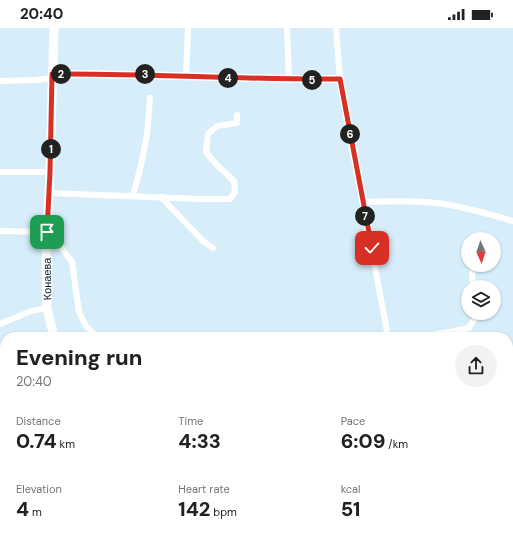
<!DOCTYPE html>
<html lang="en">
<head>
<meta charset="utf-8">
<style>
	:root { --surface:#fff; --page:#f2f2f2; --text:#202124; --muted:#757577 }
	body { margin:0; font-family:"DM Sans",sans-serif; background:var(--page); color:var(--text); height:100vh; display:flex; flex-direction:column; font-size:15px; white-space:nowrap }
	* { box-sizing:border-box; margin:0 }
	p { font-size:13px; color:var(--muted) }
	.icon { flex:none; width:22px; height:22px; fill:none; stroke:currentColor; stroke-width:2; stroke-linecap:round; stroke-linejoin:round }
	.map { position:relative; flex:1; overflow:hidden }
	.sheet { position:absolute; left:0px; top:304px; width:513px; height:212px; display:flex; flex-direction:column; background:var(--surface); border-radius:16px 16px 0 0; box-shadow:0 1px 3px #0004 }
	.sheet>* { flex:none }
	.needle { width:26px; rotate:177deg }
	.controls { position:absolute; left:461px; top:204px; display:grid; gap:8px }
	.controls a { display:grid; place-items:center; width:40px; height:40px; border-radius:50%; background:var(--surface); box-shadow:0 1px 3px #0004; font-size:20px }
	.pin { position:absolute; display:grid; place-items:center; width:34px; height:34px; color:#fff; margin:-17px; border-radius:8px; box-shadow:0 2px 6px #0006 }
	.km { position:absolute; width:20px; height:20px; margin:-10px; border-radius:50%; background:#222; color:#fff; font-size:11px; line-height:20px; text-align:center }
	.round { display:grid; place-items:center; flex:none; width:42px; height:42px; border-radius:21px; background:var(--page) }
	.summary { display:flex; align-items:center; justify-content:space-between; height:68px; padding:0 16px }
	h1 { font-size:22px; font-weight:800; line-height:30px }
	.metrics { display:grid; grid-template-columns:repeat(3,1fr); gap:6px; height:68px; padding:4px 16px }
	.metrics div { display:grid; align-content:center }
	.metrics b { font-size:20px; font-weight:800 }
	.metrics small { font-size:11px; font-weight:400 }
	.metrics p { font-size:11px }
	.status { display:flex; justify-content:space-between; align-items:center; height:28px; padding:0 20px; background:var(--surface); direction:ltr }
	.status svg { height:11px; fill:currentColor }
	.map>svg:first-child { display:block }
</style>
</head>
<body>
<div class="status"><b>20:40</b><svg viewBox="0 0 49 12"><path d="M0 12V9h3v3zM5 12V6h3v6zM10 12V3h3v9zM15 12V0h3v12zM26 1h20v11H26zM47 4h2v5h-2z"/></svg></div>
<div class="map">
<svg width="513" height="516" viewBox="0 0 513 516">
	<rect width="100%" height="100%" fill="#d7eefa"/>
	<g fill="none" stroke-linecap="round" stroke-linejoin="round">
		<g stroke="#fff" stroke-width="6">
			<path d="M287,0L289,52"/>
			<path d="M336,0L340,51L388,309"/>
			<path d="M53,46C148,45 244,52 340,51"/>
			<path d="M186,48L188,0"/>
			<path d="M0,53L36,52L52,50"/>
			<path d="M0,144H50"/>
			<path d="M49,165L200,171H230L235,164L234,153L215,135L206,124L208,106L217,98L237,95V87"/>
			<path d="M133,168L141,137L147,107L150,70"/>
			<path d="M161,169L203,213L213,220"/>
			<path d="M363,174C387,173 413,172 437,175C463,178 488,186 513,193"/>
			<path d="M0,203L47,204"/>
			<path d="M46,216L61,219L72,234L79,284L86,298L97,309"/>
			<path d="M472,244L473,259"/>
			<path d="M0,296L31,283L47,280"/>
			<path d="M453,303L469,300L476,288L475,285"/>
			<path d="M424,309C438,306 452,300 466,309"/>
			<path d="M508,353L513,354"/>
			<path d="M3,387L5,393"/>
			<path d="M508,417L513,416"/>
			<path d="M0,420L5,419"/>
			<path d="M0,439L5,438"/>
			<path d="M508,491H513"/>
			<path d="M0,503L5,502"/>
			<path d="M426,511L427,516"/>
		</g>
		<g stroke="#fff" stroke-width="9">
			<path d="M54,0L50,144L46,224L47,280L54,309"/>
			<path d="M131,511V516"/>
		</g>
	</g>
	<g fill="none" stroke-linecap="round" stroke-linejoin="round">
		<g stroke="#fff" stroke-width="8">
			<path id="route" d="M47,204L50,144L52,46C148,45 244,52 340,51L372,220"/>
		</g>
		<use href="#route" stroke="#d93025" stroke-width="5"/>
	</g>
	<g text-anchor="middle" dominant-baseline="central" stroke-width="3" stroke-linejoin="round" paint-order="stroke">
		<g font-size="11" fill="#011721" stroke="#fff">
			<text transform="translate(47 251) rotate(-91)">Конаева</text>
		</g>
	</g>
</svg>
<div class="controls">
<a><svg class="needle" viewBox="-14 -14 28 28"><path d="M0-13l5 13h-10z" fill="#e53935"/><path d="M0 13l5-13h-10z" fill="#757577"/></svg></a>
<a><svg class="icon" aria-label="layers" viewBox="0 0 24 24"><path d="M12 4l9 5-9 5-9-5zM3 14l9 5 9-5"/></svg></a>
</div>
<div class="pin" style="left:47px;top:204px;background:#1e9e55"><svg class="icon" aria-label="arrive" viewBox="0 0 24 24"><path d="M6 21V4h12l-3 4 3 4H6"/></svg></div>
<div class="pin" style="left:372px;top:220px;background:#d93025"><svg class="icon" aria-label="check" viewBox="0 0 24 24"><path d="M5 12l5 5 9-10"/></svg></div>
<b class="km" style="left:51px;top:121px">1</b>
<b class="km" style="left:61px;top:46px">2</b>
<b class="km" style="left:145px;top:46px">3</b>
<b class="km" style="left:228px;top:50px">4</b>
<b class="km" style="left:312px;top:52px">5</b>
<b class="km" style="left:350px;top:106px">6</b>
<b class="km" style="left:365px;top:188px">7</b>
<section class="sheet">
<div class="summary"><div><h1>Evening run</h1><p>20:40</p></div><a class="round"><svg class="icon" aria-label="share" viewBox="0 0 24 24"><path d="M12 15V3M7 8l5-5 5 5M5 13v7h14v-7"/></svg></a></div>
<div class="metrics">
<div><p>Distance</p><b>0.74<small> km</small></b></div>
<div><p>Time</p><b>4:33</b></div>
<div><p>Pace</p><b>6:09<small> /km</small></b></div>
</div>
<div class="metrics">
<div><p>Elevation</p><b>4<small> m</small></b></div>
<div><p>Heart rate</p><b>142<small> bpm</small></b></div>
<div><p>kcal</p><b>51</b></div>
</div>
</section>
</div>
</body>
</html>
